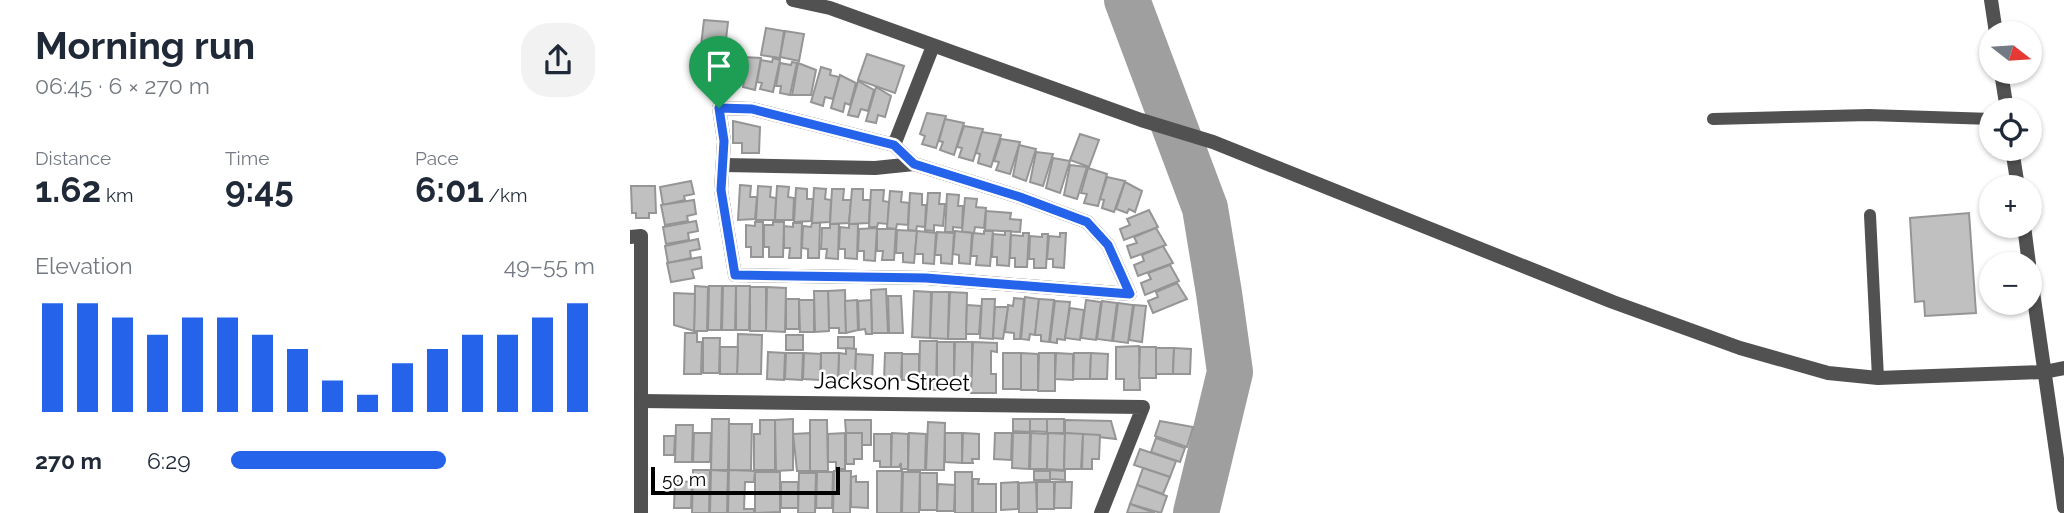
<!DOCTYPE html>
<html lang="en">
<head>
<meta charset="utf-8">
<style>
	:root { --surface:#fff; --page:#f2f2f3; --text:#1f2937; --muted:#747a83; --accent:#2563eb }
	body { margin:0; font-family:Raleway,sans-serif; background:var(--page); color:var(--text); height:100vh; display:flex; flex-direction:column; font-size:26px; white-space:nowrap }
	* { box-sizing:border-box; margin:0 }
	p { font-size:23px; color:var(--muted) }
	.icon { flex:none; width:38px; height:38px; fill:none; stroke:currentColor; stroke-width:2; stroke-linecap:round; stroke-linejoin:round }
	.map { position:relative; flex:1; overflow:hidden }
	.side { display:flex; flex-direction:column; background:var(--surface); width:630px }
	.side>* { flex:none }
	.needle { width:46px; rotate:107deg }
	.tools { position:absolute; left:1349px; top:21px; display:grid; gap:14px }
	.tools a { display:grid; place-items:center; width:63px; height:63px; border-radius:50%; background:var(--surface); box-shadow:0 2px 5px #0004; font-size:35px }
	.scale { position:absolute; left:21px; bottom:18px; width:189px; box-sizing:border-box; padding-left:7px; border:4px solid #000; border-top:0; font-size:19px; line-height:24px; white-space:nowrap; color:#000; -webkit-text-stroke:5px #fff; paint-order:stroke }
	.pin { position:absolute; display:grid; place-items:center; width:60px; height:60px; color:#fff; margin:-72px -30px; border-radius:50% 50% 50% 0; rotate:-45deg; box-shadow:0 0 7px #0007 }
	.pin .icon { rotate:45deg }
	.round { display:grid; place-items:center; flex:none; width:74px; height:74px; border-radius:28px; background:var(--page) }
	.summary { display:flex; align-items:center; justify-content:space-between; height:119px; padding:0 35px }
	h1 { font-size:38px; font-weight:700; line-height:52px }
	.stats { display:grid; grid-template-columns:repeat(3,1fr); gap:10px; height:119px; padding:7px 35px }
	.stats div { display:grid; align-content:center }
	.stats b { font-size:35px; font-weight:700 }
	.stats small { font-size:19px; font-weight:400 }
	.stats p { font-size:19px }
	.chart { height:196px; padding:14px 35px }
	.chart p { display:flex; justify-content:space-between }
	.chart svg { width:100%; height:126px; margin-top:7px; stroke:var(--accent); stroke-width:6 }
	ul { padding:0 35px; list-style:none; font-size:23px }
	li { display:grid; grid-template-columns:112px 84px 1fr; align-items:center; height:52px }
	li i { height:18px; border-radius:9px; background:var(--accent) }
	main { display:flex; flex:1; min-height:0 }
	.map>svg:first-child { display:block }
</style>
</head>
<body>
<main>
<section class="side">
<div class="summary"><div><h1>Morning run</h1><p>06:45 · 6 × 270 m</p></div><a class="round"><svg class="icon" aria-label="share" viewBox="0 0 24 24"><path d="M12 15V3M7 8l5-5 5 5M5 13v7h14v-7"/></svg></a></div>
<div class="stats">
<div><p>Distance</p><b>1.62<small> km</small></b></div>
<div><p>Time</p><b>9:45</b></div>
<div><p>Pace</p><b>6:01<small> /km</small></b></div>
</div>
<div class="chart"><p><span>Elevation</span>49–55 m</p>
<svg viewBox="0 0 160 44" preserveAspectRatio="none"><path d="M5 44V6M15 44V6M25 44V11M35 44V17M45 44V11M55 44V11M65 44V17M75 44V22M85 44V33M95 44V38M105 44V27M115 44V22M125 44V17M135 44V17M145 44V11M155 44V6"/></svg>
</div>
<ul>
<li><b>270 m</b>6:29<i style="width:59%"></i></li>
</ul>
</section>
<div class="map">
<svg width="1434" height="513" viewBox="0 0 1434 513">
	<rect width="100%" height="100%" fill="#fff"/>
	<g fill="none" stroke-linecap="round" stroke-linejoin="round">
		<path stroke="#9f9f9f" stroke-width="46" d="M497,0L575,208L589,293L600,372L566,513"/>
	</g>
	<g fill="#c0c0c0" stroke="#959595" stroke-width="2">
		<path d="M74,20L98,22L95,48L71,46Z"/>
		<path d="M136,28L154,31L150,58L131,55Z"/>
		<path d="M155,31L174,34L169,61L150,57Z"/>
		<path d="M72,47L94,48L89,86L81,85V79H73Z"/>
		<path d="M104,53L112,55L106,88L96,86L98,77L90,76L94,54Z"/>
		<path d="M237,54L274,66L265,93L228,80Z"/>
		<path d="M113,57L131,58L125,90L113,87L114,81L108,80Z"/>
		<path d="M143,58L150,60L143,92L130,89L132,83L127,82L131,60L142,62Z"/>
		<path d="M162,62L167,63L160,95L150,93L151,86H146L150,63L161,65Z"/>
		<path d="M168,63L186,70L181,95H162Z"/>
		<path d="M191,67L201,70L200,75L209,77L203,99L195,97L193,106L181,102Z"/>
		<path d="M210,75L226,83L220,105L215,103L213,112L201,108Z"/>
		<path d="M228,81L244,90L238,111L231,109L228,117L218,115Z"/>
		<path d="M246,87L261,96L255,117L248,115L246,123L236,121Z"/>
		<path d="M297,113L316,116L306,148L292,144L295,136L290,134Z"/>
		<path d="M315,119L334,123L324,155L310,150L313,142L309,141Z"/>
		<path d="M103,121L130,127L129,153H112V143H103Z"/>
		<path d="M334,126L353,129L343,161L329,157L332,148L327,147Z"/>
		<path d="M352,132L371,135L361,167L348,163L350,154L346,153Z"/>
		<path d="M450,134L469,140L459,167L440,160Z"/>
		<path d="M371,139L390,142L380,174L366,170L369,162L364,161Z"/>
		<path d="M389,145L406,149L396,181L383,176Z"/>
		<path d="M406,152L423,154L413,186L400,182Z"/>
		<path d="M423,158L440,161L430,193L416,188Z"/>
		<path d="M440,165L457,167L447,199L434,195Z"/>
		<path d="M458,168L477,174L468,206L454,203L457,194L451,193Z"/>
		<path d="M477,177L495,181L484,212L472,208L474,200L470,199Z"/>
		<path d="M61,181L64,194L54,196L55,200L33,205L30,187Z"/>
		<path d="M495,182L512,191L505,212L499,209L497,213L486,209Z"/>
		<path d="M110,185L121,186L120,197H127L125,219L108,220Z"/>
		<path d="M1,186H25L26,213H19V218H6V213H2Z"/>
		<path d="M128,186L141,187L140,197L146,198L145,220H126Z"/>
		<path d="M147,186L159,187L158,197L164,198L163,220H145Z"/>
		<path d="M166,188L177,189V199H183L181,221L164,222Z"/>
		<path d="M184,188L196,189L195,199L201,200L200,222L182,223Z"/>
		<path d="M202,189H214L213,200H221L219,223L200,224Z"/>
		<path d="M222,189H233V200H240L239,223L219,224Z"/>
		<path d="M241,190H254L253,201L259,202L258,224L248,223L247,227H239Z"/>
		<path d="M260,191L272,192L271,202L279,203L278,225L267,224L266,229L257,228Z"/>
		<path d="M280,193L292,194V205H296L295,227L287,226L286,231L278,230Z"/>
		<path d="M298,193H310L309,204H315L313,226L304,225V231L295,230Z"/>
		<path d="M317,194L329,195L328,206H333L332,228L323,227V232H315Z"/>
		<path d="M335,198L347,199L346,207L356,208L354,228L345,227L344,233L332,232Z"/>
		<path d="M64,200L66,214L57,216L58,221L35,225L31,205Z"/>
		<path d="M519,210L528,227L494,240L490,229L500,225L497,219Z"/>
		<path d="M356,211L381,213L380,219L391,220L390,232L355,230Z"/>
		<path d="M1339,213L1346,313L1295,316L1294,301L1285,302L1280,218Z"/>
		<path d="M66,221L68,231L58,233L59,240L36,244L33,227Z"/>
		<path d="M125,222H133V257H121V247H116V225L125,226Z"/>
		<path d="M143,222H154L153,257H139V247H134V225H143Z"/>
		<path d="M163,223H172L171,258H159L160,248H154V226L163,227Z"/>
		<path d="M182,223H190L189,258H178V249L172,248L173,226L181,227Z"/>
		<path d="M200,224H209L208,259L196,258L197,249H191L192,228H200Z"/>
		<path d="M219,224H228L227,259L215,258V249H209L210,227L219,228Z"/>
		<path d="M247,228L245,261L234,260V251H228L229,229Z"/>
		<path d="M526,228L536,245L501,258L497,246L507,243L504,237Z"/>
		<path d="M247,229H266L264,260H252L253,251H247Z"/>
		<path d="M267,230L287,231L284,263L273,262V253H266Z"/>
		<path d="M287,231L306,233L304,264L293,263V254H285Z"/>
		<path d="M325,231L342,233L340,264L329,263V255L323,254Z"/>
		<path d="M354,231H363L360,266L346,265L347,256H341L343,233L354,234Z"/>
		<path d="M375,231H381L379,266L367,265V257H362L363,234L375,235Z"/>
		<path d="M307,232L324,233L322,264L311,263V255H305Z"/>
		<path d="M393,233H399L397,267H385V258H380L381,235L393,236Z"/>
		<path d="M430,233H436L434,268L423,267V259H417L419,236L430,237Z"/>
		<path d="M412,234H418L416,268H404V259H399L400,236L412,237Z"/>
		<path d="M68,239L70,249L60,251L61,258L38,263L35,246Z"/>
		<path d="M533,246L543,263L508,276L504,265L514,261L512,255Z"/>
		<path d="M71,257L72,268L62,270L64,278L41,282L37,263Z"/>
		<path d="M540,265L549,281L515,295L511,283L521,279L518,273Z"/>
		<path d="M547,283L557,299L523,313L518,301L528,297L526,292Z"/>
		<path d="M65,286L78,287L77,331H64Z"/>
		<path d="M79,286H92L91,330H78Z"/>
		<path d="M93,286H106L105,330H92Z"/>
		<path d="M106,286H120L119,330H106Z"/>
		<rect x="120" y="287" width="16" height="44"/>
		<path d="M137,287L156,288L155,332L136,331Z"/>
		<path d="M256,289L258,333H242L241,290Z"/>
		<path d="M215,290L216,333H209V328H199L198,291Z"/>
		<path d="M184,291H198L199,331L185,332Z"/>
		<path d="M284,291L301,292L300,338L282,337Z"/>
		<path d="M302,292H319L318,339L300,338Z"/>
		<path d="M320,292L337,293L336,339H318Z"/>
		<path d="M44,293L65,294L64,331L44,325Z"/>
		<path d="M258,296H271L273,333H259Z"/>
		<path d="M395,297L409,299L405,335L400,334L399,340L391,339Z"/>
		<path d="M384,298L394,299L390,339H384V333L375,332L378,305L383,306Z"/>
		<rect x="156" y="299" width="13" height="30"/>
		<path d="M352,299H365L363,339L350,338Z"/>
		<path d="M409,299L424,300L419,342L411,341V335H405Z"/>
		<path d="M169,300H184V332H170Z"/>
		<path d="M227,300L228,330L216,333L215,301Z"/>
		<path d="M241,300L242,334H236L235,329L229,330L228,301Z"/>
		<path d="M456,300L471,302L466,340L451,338Z"/>
		<path d="M425,301L440,302L435,340L427,339V343L420,342Z"/>
		<path d="M472,301L487,303L482,341L467,339Z"/>
		<path d="M488,303L503,305L498,343L483,341Z"/>
		<path d="M337,305L351,306L349,334H336Z"/>
		<path d="M504,305L516,306L512,342L499,340Z"/>
		<path d="M365,307H378L373,339L363,338Z"/>
		<path d="M440,308L454,310L450,340L435,338Z"/>
		<path d="M55,333H67V342H72L71,374H54Z"/>
		<path d="M108,334L132,335L131,374H107Z"/>
		<rect x="156" y="335" width="17" height="15"/>
		<path d="M208,337H224V349L208,348Z"/>
		<path d="M73,338H90L89,373H73Z"/>
		<path d="M290,341H307L306,390H289Z"/>
		<rect x="307" y="342" width="17" height="38"/>
		<path d="M325,342H342V380H324Z"/>
		<path d="M343,342L367,343V352L361,351V374H366V393H341Z"/>
		<path d="M509,346L510,390H494V379H486V347Z"/>
		<path d="M90,347H108L107,374H90Z"/>
		<path d="M510,347H526V378H509Z"/>
		<path d="M216,348L226,349L225,380H208L209,353L216,354Z"/>
		<path d="M526,348H544L543,374H526Z"/>
		<path d="M544,348L561,349L560,374H543Z"/>
		<path d="M138,352L155,353L154,380L137,379Z"/>
		<path d="M156,353H173L172,380L155,379Z"/>
		<path d="M174,353L191,354L190,380L173,379Z"/>
		<path d="M191,353H209L208,380H191Z"/>
		<path d="M255,353H272L271,380H254Z"/>
		<rect x="373" y="353" width="18" height="36"/>
		<path d="M391,353L408,354V390H391Z"/>
		<path d="M409,353H425V391H408Z"/>
		<path d="M426,353L443,354V380L425,379Z"/>
		<path d="M444,353H461L460,379H443Z"/>
		<path d="M461,353L478,354L477,379H460Z"/>
		<path d="M226,354L243,355L242,381L225,380Z"/>
		<rect x="272" y="354" width="17" height="26"/>
		<path d="M82,419H99L98,470H81Z"/>
		<path d="M163,419V470L146,471L145,420Z"/>
		<path d="M383,419H400V432L383,431Z"/>
		<path d="M400,419H417V432L400,431Z"/>
		<rect x="417" y="419" width="17" height="14"/>
		<path d="M130,420H145V470H124V434H130Z"/>
		<path d="M180,420H197L198,471H180Z"/>
		<path d="M215,420H241V445H232V433H216Z"/>
		<path d="M435,420L481,421L486,439L435,433Z"/>
		<path d="M530,421L563,427L557,447L525,436Z"/>
		<path d="M298,422L315,423L314,470H296Z"/>
		<path d="M99,424H122L121,470L99,471Z"/>
		<path d="M46,425H63L62,462H45Z"/>
		<path d="M64,433H81L80,462H63Z"/>
		<path d="M180,433V471H167L163,434Z"/>
		<path d="M215,433V469H206V462H198V434Z"/>
		<path d="M216,433H232V459H224V464H216Z"/>
		<path d="M262,433L278,434V469H271V463L269,467H261Z"/>
		<path d="M279,433L296,434L295,470H278Z"/>
		<path d="M315,433H332V463L315,462Z"/>
		<path d="M333,433L349,434V459H342L343,463H332Z"/>
		<path d="M365,433H382L381,460L364,459Z"/>
		<path d="M383,433H400L399,469L382,468Z"/>
		<path d="M401,433L418,434L417,469H400Z"/>
		<path d="M418,433L435,434L434,470L417,469Z"/>
		<path d="M435,433L453,434L451,469H434Z"/>
		<path d="M244,434H261V467H250V461H244Z"/>
		<path d="M453,434L470,435L469,459H462V469H452Z"/>
		<path d="M34,436H45L44,455H34Z"/>
		<path d="M526,438L555,448L550,462L521,452Z"/>
		<path d="M510,449L546,461L540,477L504,465Z"/>
		<path d="M513,468L540,477L533,494L507,485Z"/>
		<path d="M63,470H80L79,513H62Z"/>
		<path d="M81,470L98,471L97,513H80Z"/>
		<path d="M99,470L125,471L124,482H115L114,509H124V513H98Z"/>
		<path d="M420,470L435,471V480L420,479Z"/>
		<path d="M204,471H221L220,513H203Z"/>
		<path d="M247,471H272L271,513H247Z"/>
		<rect x="404" y="471" width="16" height="9"/>
		<path d="M125,472H150V512L125,513Z"/>
		<path d="M187,472H203L202,508H186Z"/>
		<path d="M273,472H290L289,513H272Z"/>
		<rect x="325" y="472" width="17" height="41"/>
		<path d="M169,473H186L185,513H168Z"/>
		<rect x="290" y="473" width="17" height="37"/>
		<path d="M226,476V482H238V508L221,507V477Z"/>
		<path d="M343,479H349L348,484H366V513H343Z"/>
		<path d="M45,481L62,482L61,508H44Z"/>
		<rect x="151" y="482" width="17" height="26"/>
		<path d="M388,482V509L371,510V483Z"/>
		<path d="M406,482L407,513H389V483Z"/>
		<rect x="407" y="482" width="17" height="27"/>
		<path d="M425,482H442L441,508H424Z"/>
		<path d="M308,484L325,485L324,511H307Z"/>
		<path d="M507,485L537,496L531,513L500,504Z"/>
		<path d="M500,504L525,513H497Z"/>
	</g>
	<g fill="none" stroke-linecap="round" stroke-linejoin="round">
		<g stroke="#515151" stroke-width="12">
			<path d="M1083,119L1239,115L1362,119"/>
			<path d="M1240,215L1248,378"/>
		</g>
		<g stroke="#515151" stroke-width="14">
			<path d="M264,145L284,164L390,197L457,222L478,245L500,294L297,278L105,275L91,190L94,141L89,108L122,109L264,145L303,46"/>
			<path d="M94,165L245,168L284,164"/>
			<path d="M0,237L11,236V513"/>
			<path d="M1414,372L1434,368"/>
			<path d="M11,401L513,407L471,513"/>
		</g>
		<g stroke="#515151" stroke-width="14">
			<path d="M163,0L200,8L511,120L583,142L983,302L1110,348L1198,373L1248,378L1414,372"/>
			<path d="M1361,0L1366,33"/>
			<path d="M1371,72L1377,110"/>
			<path d="M1382,149L1388,187"/>
			<path d="M1394,226L1399,264"/>
			<path d="M1400,271L1434,507"/>
		</g>
	</g>
	<g fill="none" stroke-linecap="round" stroke-linejoin="round">
		<g stroke="#fff" stroke-width="14">
			<path id="route" d="M89,108L122,109L264,145L284,164L390,197L457,222L478,245L500,294L296,278L105,275L91,190L94,141Z"/>
		</g>
		<use href="#route" stroke="#2563eb" stroke-width="9"/>
	</g>
	<g text-anchor="middle" dominant-baseline="central" stroke-width="5" stroke-linejoin="round" paint-order="stroke">
		<g font-size="23" fill="#000" stroke="#fff">
			<text transform="translate(262 381) rotate(1)">Jackson Street</text>
		</g>
	</g>
</svg>
<div class="tools">
<a><svg class="needle" viewBox="-14 -14 28 28"><path d="M0-13l5 13h-10z" fill="#e53935"/><path d="M0 13l5-13h-10z" fill="#747a83"/></svg></a>
<a><svg class="icon" aria-label="locate" viewBox="0 0 24 24"><circle cx="12" cy="12" r="6"/><path d="M12 2v4M12 18v4M2 12h4M18 12h4"/></svg></a>
<a>+</a>
<a>−</a>
</div>
<div class="scale">50 m</div>
<div class="pin" style="left:89px;top:108px;background:#1e9e55"><svg class="icon" aria-label="arrive" viewBox="0 0 24 24"><path d="M6 21V4h12l-3 4 3 4H6"/></svg></div>
</div>
</main>
</body>
</html>
